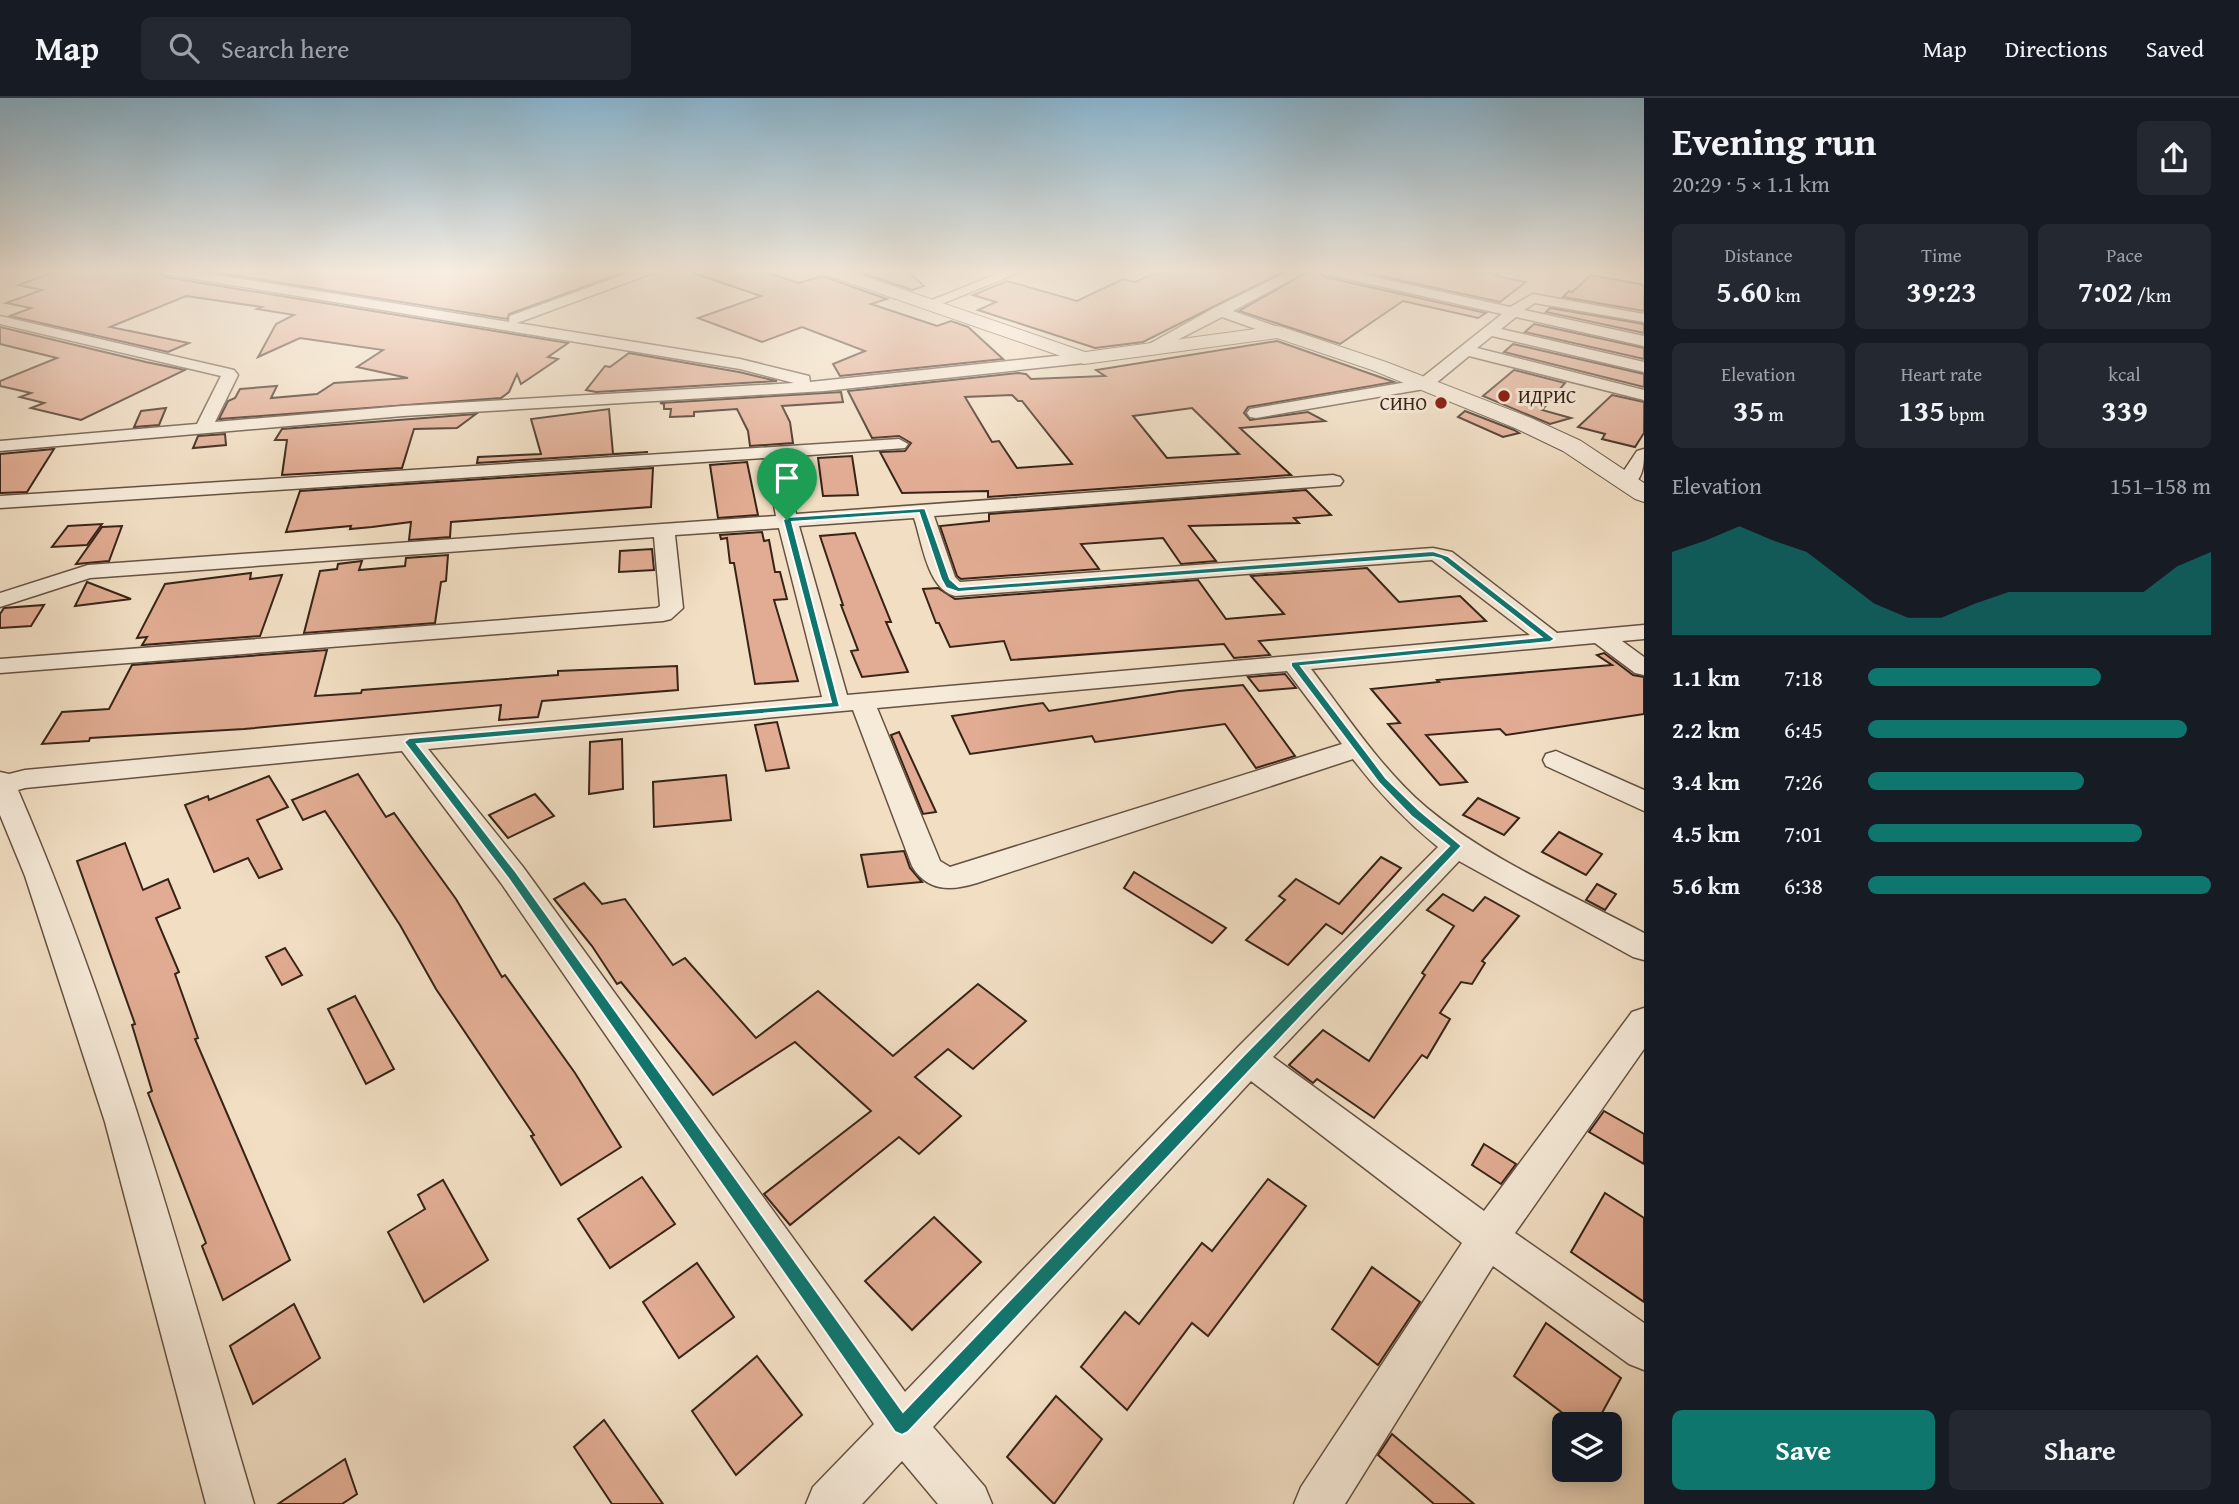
<!DOCTYPE html>
<html lang="en">
<head>
<meta charset="utf-8">
<style>
	:root { --surface:#171b24; --page:#242831; --text:#f1f3f6; --muted:#9ea1a6; --line:#363941; --accent:#0f766e }
	body { margin:0; font-family:"Gentium Book Plus",serif; background:var(--page); color:var(--text); height:100vh; display:flex; flex-direction:column; font-size:26px; white-space:nowrap }
	* { box-sizing:border-box; margin:0 }
	p { font-size:23px; color:var(--muted) }
	.icon { flex:none; width:38px; height:38px; fill:none; stroke:currentColor; stroke-width:2; stroke-linecap:round; stroke-linejoin:round }
	.map { position:relative; flex:1; overflow:hidden }
	.panel { display:flex; flex-direction:column; background:var(--surface); width:595px }
	.panel>* { flex:none }
	.tools { position:absolute; left:1552px; top:1314px; display:grid; gap:14px }
	.tools a { display:grid; place-items:center; width:70px; height:70px; border-radius:10px; background:var(--surface); box-shadow:0 4px 18px #0003; font-size:35px }
	.pin { position:absolute; display:grid; place-items:center; width:60px; height:60px; color:#fff; margin:-72px -30px; border-radius:50% 50% 50% 0; rotate:-45deg; box-shadow:0 0 7px #0007 }
	.pin .icon { rotate:45deg }
	.round { display:grid; place-items:center; flex:none; width:74px; height:74px; border-radius:10px; background:var(--page) }
	.headline { display:flex; align-items:center; justify-content:space-between; height:119px; padding:0 28px }
	h1 { font-size:38px; font-weight:700; line-height:52px }
	.metrics { display:grid; grid-template-columns:repeat(3,1fr); gap:10px; height:119px; padding:7px 28px }
	.metrics div { display:grid; align-content:center; border-radius:10px; background:var(--page); text-align:center }
	.metrics b { font-size:30px; font-weight:700 }
	.metrics small { font-size:19px; font-weight:400 }
	.metrics p { font-size:19px }
	.chart { height:196px; padding:14px 28px }
	.chart p { display:flex; justify-content:space-between }
	.chart svg { width:100%; height:126px; margin-top:7px; fill:var(--accent); opacity:.7 }
	.cta { display:flex; gap:14px; margin-top:auto; padding:14px 28px }
	.cta a { flex:1; height:80px; border-radius:10px; background:var(--accent); color:#fff; font-size:28px; font-weight:700; line-height:80px; text-align:center }
	.cta a+a { background:var(--page); color:var(--text) }
	ul { padding:0 28px; list-style:none; font-size:23px }
	li { display:grid; grid-template-columns:112px 84px 1fr; align-items:center; height:52px }
	li i { height:18px; border-radius:9px; background:var(--accent) }
	header { display:flex; align-items:center; gap:42px; box-sizing:border-box; height:98px; padding:0 35px; background:var(--surface); border-bottom:2px solid var(--line) }
	header strong { font-size:33px }
	nav { display:flex; gap:38px; margin-inline-start:auto; font-size:24px }
	.search { width:490px; height:63px; background:var(--page); display:flex; align-items:center; gap:18px; box-sizing:border-box; padding:0 24px; border-radius:10px; color:var(--muted); font-size:26px }
	main { display:flex; flex:1; min-height:0 }
	.map>svg:first-child { display:block }
</style>
</head>
<body>
<header>
<strong>Map</strong>
<div class="search"><svg class="icon" aria-label="search" viewBox="0 0 24 24"><circle cx="10" cy="10" r="6"/><path d="M15 15l6 6"/></svg>Search here</div>
<nav><a>Map</a><a>Directions</a><a>Saved</a></nav>
</header>
<main>
<div class="map">
<svg width="1644" height="1406" viewBox="0 0 1644 1406">
	<rect width="100%" height="100%" fill="#f1dec3"/>
	<filter id="stains"><feTurbulence type="fractalNoise" baseFrequency=".00286" numOctaves="4"/><feColorMatrix values="0 0 0 0 .2 0 0 0 0 .09 0 0 0 0 .02 0 0 0 .5 -.17"/></filter>
	<radialGradient id="worn" r=".72"><stop offset=".6" stop-color="#630" stop-opacity="0"/><stop offset="1" stop-color="#630" stop-opacity=".3"/></radialGradient>
	<g fill="#e1ac93" stroke="#382417" stroke-width="2" fill-rule="evenodd">
		<path d="M60,172H156L165,179L568,245L548,259L558,261L521,286L517,276L509,294L501,300L219,321L228,303L235,300L240,291L277,288L271,300L317,296L334,285L408,280L357,269L383,252L300,240L258,259L276,226L294,217L257,211L262,209L186,198L110,229L189,245L168,254L10,218L31,210L6,205L42,192L18,187Z"/>
		<path d="M201,172H631L509,216L507,221Z"/>
		<path d="M694,172H759L799,185L822,178L887,201L871,206L937,228L951,223L968,229L1003,261L840,278L833,266L865,253L802,229L762,244L698,220L761,198L693,175Z"/>
		<path d="M853,172H906L924,188L912,192Z"/>
		<path d="M1163,172H1287L1143,244L1095,250L978,212L996,204L973,197L1007,183L1077,203L1123,181L1135,184Z"/>
		<path d="M1311,172H1317L1325,179L1486,215L1478,220L1403,203L1340,246L1239,213Z"/>
		<path d="M1352,172H1503L1495,178L1526,184L1500,204Z"/>
		<path d="M1591,177L1644,187V213L1563,199L1569,193L1572,194Z"/>
		<path d="M1550,210L1644,226V235L1546,214Z"/>
		<path d="M1534,226L1644,250V261L1525,234Z"/>
		<path d="M0,229L146,264L185,272L81,322L31,310L44,305L20,299L31,295L0,288V283L57,260L0,246Z"/>
		<path d="M1277,243L1394,284L1248,309L1244,315L1250,322L1308,314L1325,323L1240,330L1291,377L988,399V393L902,395L880,354L905,353L911,345L899,338L872,340L848,293L1018,275L1026,276L1031,281L1105,278L1096,272ZM1012,297L1018,303H1022L1072,366L1017,370L999,343L992,344L965,299ZM1192,310L1239,356L1167,360L1133,318Z"/>
		<path d="M1513,246L1644,276V289L1504,254Z"/>
		<path d="M629,255L739,274L777,283L596,294L586,292L605,268L610,269Z"/>
		<path d="M1514,272L1565,285L1542,312L1571,320L1550,326L1483,298Z"/>
		<path d="M841,294L843,304L782,308L790,324L793,345L750,348L748,333L737,311L694,314V318L670,319L671,311H664V306L660,305Z"/>
		<path d="M1612,297L1644,304V335L1635,349L1602,341L1605,336L1578,329Z"/>
		<path d="M166,310L159,327L134,329L141,313Z"/>
		<path d="M609,311L613,356L648,354L477,365L478,359L541,356L531,321Z"/>
		<path d="M1465,313L1514,332L1519,335L1503,339L1458,319Z"/>
		<path d="M476,316L457,330L414,331L402,370L282,377L287,342H275L282,331Z"/>
		<path d="M225,336L226,347L193,350L198,338Z"/>
		<path d="M54,351L27,394L0,395V356Z"/>
		<path d="M852,358L858,397L823,398L818,360Z"/>
		<path d="M747,364L758,417L718,420L710,367Z"/>
		<path d="M653,370L651,409L451,424L450,439L409,442L411,424L372,429L350,431L351,428L286,434L300,393Z"/>
		<path d="M1306,392L1331,417L1294,420L1299,425L1189,428L1216,463L1181,466L1163,440L1081,446L1099,471L961,481L957,478L940,428L989,423V416Z"/>
		<path d="M102,426L87,447L52,449L68,428Z"/>
		<path d="M122,428L109,463L76,466L102,429Z"/>
		<path d="M762,434L764,443L769,442L775,474H780L787,501L774,502L798,583L755,586L734,465H730L727,440L721,441L720,437Z"/>
		<path d="M855,435L891,524H886L908,574L862,579L851,553L858,552L841,507H843L820,438Z"/>
		<path d="M652,451L654,472L619,474L620,453Z"/>
		<path d="M448,457L446,483L441,484L435,525L304,535L320,473L337,471L338,466L362,463L359,472L405,468L406,460Z"/>
		<path d="M1367,470L1399,504L1460,498L1486,523L1259,543L1270,557L1234,560L1224,546L1011,562L1004,543L950,549L939,525H936L923,491L938,490L955,501L1198,482L1226,521L1284,516L1251,478Z"/>
		<path d="M251,475L250,481L282,477L260,538L142,547L147,539L137,540L165,486Z"/>
		<path d="M87,484L131,501L75,508Z"/>
		<path d="M44,507L31,528L0,530V516L4,510Z"/>
		<path d="M327,552L315,598L361,595L362,592L558,577V573L677,568L678,592L542,603L538,619L499,622L501,607L244,631L90,640L89,643L42,646L62,614L109,611L132,567Z"/>
		<path d="M1604,555L1633,577L1644,579V616L1506,637L1500,631L1426,637L1467,684L1440,687L1388,626L1400,625L1371,591L1439,584L1437,582L1612,567L1597,557Z"/>
		<path d="M1285,576L1296,590L1259,593L1248,579Z"/>
		<path d="M1243,587L1295,658L1256,670L1225,626L1095,644L1092,638L970,656L952,618L1043,605L1049,613L1179,593Z"/>
		<path d="M777,624L789,670L766,673L755,627Z"/>
		<path d="M899,634L936,714L923,716L891,637Z"/>
		<path d="M622,641L623,691L589,696L590,644Z"/>
		<path d="M358,676L386,719L394,715L456,801L502,879L505,877L575,975L621,1049L561,1087L531,1038L534,1037L436,891L400,827L325,713L303,722L292,702Z"/>
		<path d="M726,677L731,722L654,729L653,684Z"/>
		<path d="M269,678L288,709L257,722L282,771L259,780L248,760L214,774L185,707L208,698L209,702Z"/>
		<path d="M535,696L554,718L508,740L489,717Z"/>
		<path d="M1478,700L1519,720L1504,737L1463,717Z"/>
		<path d="M1559,734L1602,756L1586,777L1542,754Z"/>
		<path d="M125,745L143,792L168,781L180,810L156,820L179,874L175,876L198,940L195,941L290,1162L223,1202L202,1148L206,1145L148,995L152,993L132,927L135,926L77,763Z"/>
		<path d="M904,753L910,770L922,784L868,789L861,757Z"/>
		<path d="M1381,759L1401,770L1342,836L1326,826L1288,867L1246,842L1285,802L1279,798L1296,781L1339,806Z"/>
		<path d="M1134,774L1226,830L1212,845L1124,790Z"/>
		<path d="M584,785L602,806L625,801L673,867L685,860L756,940L818,893L893,958L978,886L1026,923L973,971L948,951L915,979L961,1018L919,1056L899,1039L790,1127L764,1096L871,1013L795,944L713,997L621,884L617,886L592,848L554,801Z"/>
		<path d="M1597,786L1616,796L1605,812L1586,802Z"/>
		<path d="M1443,796L1473,813L1485,799L1519,818L1482,863L1485,865L1472,886L1461,884L1440,915L1450,921L1427,960L1422,957L1374,1020L1317,981L1313,985L1289,967L1323,932L1369,963L1425,877L1422,875L1454,828L1427,812Z"/>
		<path d="M285,850L302,877L282,887L266,859Z"/>
		<path d="M355,898L394,971L366,986L328,911Z"/>
		<path d="M1604,1013L1644,1036V1066L1589,1034Z"/>
		<path d="M1484,1046L1516,1066L1501,1086L1472,1067Z"/>
		<path d="M642,1079L675,1126L610,1170L578,1121Z"/>
		<path d="M1268,1081L1306,1108L1208,1238L1192,1225L1127,1312L1081,1269L1125,1214L1139,1226L1202,1145L1212,1153Z"/>
		<path d="M443,1082L488,1162L424,1204L388,1134L425,1111L418,1097Z"/>
		<path d="M1605,1095L1644,1120V1204L1571,1154Z"/>
		<path d="M934,1119L981,1164L912,1232L865,1183Z"/>
		<path d="M697,1165L734,1219L679,1260L643,1204Z"/>
		<path d="M1372,1169L1420,1204L1378,1267L1332,1231Z"/>
		<path d="M294,1206L320,1260L253,1306L230,1248Z"/>
		<path d="M1546,1225L1621,1280L1596,1326H1577L1514,1278Z"/>
		<path d="M757,1258L802,1317L736,1377L692,1313Z"/>
		<path d="M1056,1298L1102,1341L1054,1406L1007,1359Z"/>
		<path d="M604,1322L663,1406H612L574,1349Z"/>
		<path d="M1392,1336L1474,1406H1434L1378,1357Z"/>
		<path d="M345,1361L357,1396L342,1406H278Z"/>
	</g>
	<g fill="none" stroke-linecap="round" stroke-linejoin="round">
		<g stroke="#665242" stroke-width="3">
			<g id="minor">
				<path d="M158,172H187L509,224L510,218L637,172H654L653,175L517,225L740,261L809,278L810,284L1084,255L1092,260L1084,265L825,293L403,318L0,353V343L197,326L221,278L0,226V218L234,272L238,277L215,324L403,308L794,285L740,271L165,176Z"/>
				<path d="M1007,172H1025L934,209L929,210L922,206Z"/>
				<path d="M1292,172H1309L1233,213L1283,231L1286,234L1283,237H1273L1222,219L1156,253L1150,255L1142,250L1214,210Z"/>
				<path d="M1319,172H1342L1510,209L1533,196L1644,216V224L1535,205L1524,212L1644,238V248L1516,219L1501,231L1644,264V274L1492,238L1477,250L1644,292V302L1469,258L1430,290L1256,320L1250,319L1247,315L1250,311L1256,310L1419,282L1502,216L1326,176Z"/>
				<path d="M899,341L908,346L905,350L783,359L796,416L1333,377L1340,379L1343,383L1340,387L934,418L955,479L960,484L1433,450L1452,454L1557,535L1644,527V541L1622,543L1644,559V577L1635,575L1595,545L1311,571C1347,618 1382,672 1427,710C1491,763 1571,796 1644,835V862L1633,859L1459,763L1273,959L1484,1113L1632,914L1644,910V951L1515,1135L1644,1225V1272L1629,1266L1493,1168L1345,1406H1294L1301,1389L1462,1145L1251,983L933,1329L985,1389L992,1406H938L902,1363L862,1406H806L813,1389L874,1326L501,785L402,653L25,690L18,692C118,923 183,1166 254,1406H206L105,1024L25,778L0,717V674L9,676L25,672L822,599L779,430L675,437L683,510L671,521L663,523L0,575V561L657,510L660,508L654,439L90,480L0,509V495L88,467L776,418L765,360L0,410V398ZM914,420C922,443 927,491 955,498L1432,462L1530,537L847,597L799,428ZM1287,573L1342,646L950,769L940,763L877,610ZM853,612L912,768C927,794 951,793 977,785L1353,661C1378,694 1405,722 1438,749L1237,950L905,1294L523,769L428,651Z"/>
				<path d="M1644,351C1644,366 1644,384 1627,389L1620,387L1617,383L1637,353Z"/>
				<path d="M1556,653L1644,692V713L1546,668L1543,662L1546,656Z"/>
			</g>
		</g>
		<g stroke="#665242" stroke-width="2">
			<path id="tertiary" d="M821,172H846L1085,254L1278,228L1285,230L1386,264L1531,320L1581,343L1644,385V404L1635,401L1563,353L1515,330L1372,272L1277,240L1084,266L824,176Z"/>
		</g>
		<use href="#minor" fill="#f6ead8" fill-rule="evenodd"/>
		<use href="#tertiary" fill="#f6ead8" fill-rule="evenodd"/>
	</g>
	<linearGradient id="sky" x2="0" y2="1"><stop stop-color="#89b7d2"/><stop offset="0.47" stop-color="#f9f0e4"/><stop offset="1" stop-color="#f9f0e4" stop-opacity="0"/></linearGradient>
	<rect width="1644" height="368" fill="url(#sky)"/>
	<path fill="#0f766e" stroke="#fff" stroke-width="2" fill-rule="evenodd" d="M925,410L950,481L959,489L1433,453L1448,458L1555,541L1550,544L1301,568L1386,680L1419,712L1462,748L908,1334L902,1337L895,1334L508,780L404,644L409,640L831,604L783,422L787,419ZM919,415L941,481L946,490L958,494L1433,459L1441,461L1541,539L1291,564V568L1379,685L1411,718L1449,748L1244,957L903,1314L516,774L417,646L840,609L792,424Z"/>
	<g fill="#8f2418" stroke="#f6ead8" stroke-width="2.5">
		<circle cx="1504" cy="298" r="7"/>
		<circle cx="1441" cy="305" r="7"/>
	</g>
	<g text-anchor="middle" dominant-baseline="central" stroke-width="6" stroke-linejoin="round" paint-order="stroke">
		<g font-size="19" fill="#382417" stroke="#f6ead8" text-anchor="start">
			<text x="1518" y="298">ИДРИС</text>
			<text x="1427" y="305" text-anchor="end">СИНО</text>
		</g>
	</g>
	<rect width="100%" height="100%" filter="url(#stains)"/>
	<rect width="100%" height="100%" fill="url(#worn)"/>
</svg>
<div class="tools">
<a><svg class="icon" aria-label="layers" viewBox="0 0 24 24"><path d="M12 4l9 5-9 5-9-5zM3 14l9 5 9-5"/></svg></a>
</div>
<div class="pin" style="left:787px;top:422px;background:#1e9e55"><svg class="icon" aria-label="arrive" viewBox="0 0 24 24"><path d="M6 21V4h12l-3 4 3 4H6"/></svg></div>
</div>
<section class="panel">
<div class="headline"><div><h1>Evening run</h1><p>20:29 · 5 × 1.1 km</p></div><a class="round"><svg class="icon" aria-label="share" viewBox="0 0 24 24"><path d="M12 15V3M7 8l5-5 5 5M5 13v7h14v-7"/></svg></a></div>
<div class="metrics">
<div><p>Distance</p><b>5.60<small> km</small></b></div>
<div><p>Time</p><b>39:23</b></div>
<div><p>Pace</p><b>7:02<small> /km</small></b></div>
</div>
<div class="metrics">
<div><p>Elevation</p><b>35<small> m</small></b></div>
<div><p>Heart rate</p><b>135<small> bpm</small></b></div>
<div><p>kcal</p><b>339</b></div>
</div>
<div class="chart"><p><span>Elevation</span>151–158 m</p>
<svg viewBox="0 0 160 44" preserveAspectRatio="none"><path d="M0 44V15L10 11L20 6L30 11L40 15L50 24L60 33L70 38L80 38L90 33L100 29L110 29L120 29L130 29L140 29L150 20L160 15V44z"/></svg>
</div>
<ul>
<li><b>1.1 km</b>7:18<i style="width:68%"></i></li>
<li><b>2.2 km</b>6:45<i style="width:93%"></i></li>
<li><b>3.4 km</b>7:26<i style="width:63%"></i></li>
<li><b>4.5 km</b>7:01<i style="width:80%"></i></li>
<li><b>5.6 km</b>6:38<i style="width:100%"></i></li>
</ul>
<div class="cta"><a>Save</a><a>Share</a></div>
</section>
</main>
</body>
</html>
